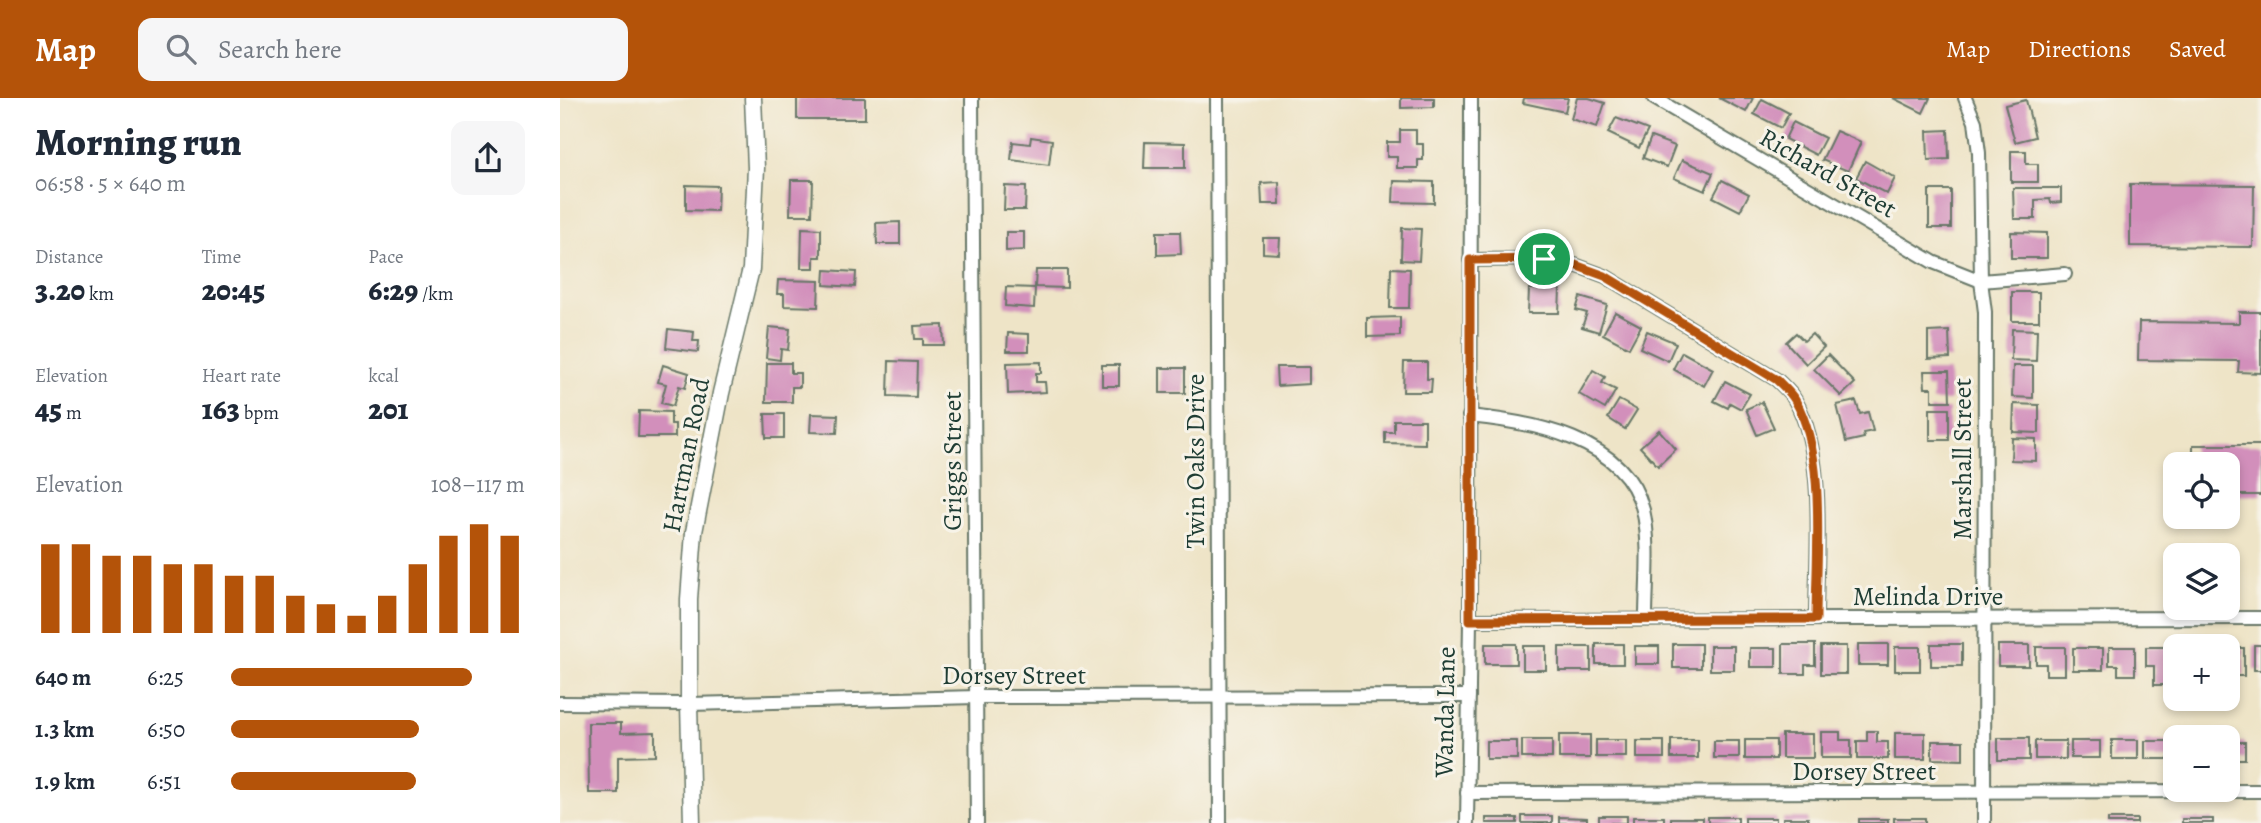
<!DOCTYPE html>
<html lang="en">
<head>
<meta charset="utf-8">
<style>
	:root { --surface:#fff; --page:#f6f6f7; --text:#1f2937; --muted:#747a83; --accent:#b45309 }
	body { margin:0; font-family:Alegreya,serif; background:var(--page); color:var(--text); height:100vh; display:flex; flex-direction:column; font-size:26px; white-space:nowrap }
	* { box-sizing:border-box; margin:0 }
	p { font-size:23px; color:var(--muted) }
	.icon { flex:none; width:38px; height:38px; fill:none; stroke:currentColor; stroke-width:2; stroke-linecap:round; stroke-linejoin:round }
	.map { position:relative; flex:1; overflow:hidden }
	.drawer { display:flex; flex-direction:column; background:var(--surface); width:560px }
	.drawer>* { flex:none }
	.tools { position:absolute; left:1603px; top:354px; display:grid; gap:14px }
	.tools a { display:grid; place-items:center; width:77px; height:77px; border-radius:14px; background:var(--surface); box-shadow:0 4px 10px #0003; font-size:35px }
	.pin { position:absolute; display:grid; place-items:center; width:60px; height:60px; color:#fff; margin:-30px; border:4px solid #fff; border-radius:50%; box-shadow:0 2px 7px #0007 }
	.round { display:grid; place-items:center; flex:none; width:74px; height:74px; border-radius:14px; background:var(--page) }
	.summary { display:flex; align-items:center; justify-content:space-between; height:119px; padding:0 35px }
	h1 { font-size:38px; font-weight:800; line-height:52px }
	.figures { display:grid; grid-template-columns:repeat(3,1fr); gap:10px; height:119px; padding:7px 35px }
	.figures div { display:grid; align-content:center }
	.figures b { font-size:30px; font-weight:800 }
	.figures small { font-size:19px; font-weight:400 }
	.figures p { font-size:19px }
	.chart { height:196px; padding:14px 35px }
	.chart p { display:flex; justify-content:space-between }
	.chart svg { width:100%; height:126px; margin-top:7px; stroke:var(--accent); stroke-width:6 }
	ul { padding:0 35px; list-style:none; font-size:23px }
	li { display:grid; grid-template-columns:112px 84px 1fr; align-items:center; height:52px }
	li i { height:18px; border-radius:9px; background:var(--accent) }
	header { display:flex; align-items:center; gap:42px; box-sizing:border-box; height:98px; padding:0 35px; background:var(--accent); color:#fff }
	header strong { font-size:33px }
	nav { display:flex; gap:38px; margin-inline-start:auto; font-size:24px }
	.search { width:490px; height:63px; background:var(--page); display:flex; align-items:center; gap:18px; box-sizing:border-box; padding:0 24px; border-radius:14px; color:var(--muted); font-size:26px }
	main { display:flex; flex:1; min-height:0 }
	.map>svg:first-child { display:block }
</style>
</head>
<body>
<header>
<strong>Map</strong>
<div class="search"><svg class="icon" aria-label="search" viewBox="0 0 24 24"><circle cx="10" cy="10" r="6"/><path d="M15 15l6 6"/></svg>Search here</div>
<nav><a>Map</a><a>Directions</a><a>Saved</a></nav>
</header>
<main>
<section class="drawer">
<div class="summary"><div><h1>Morning run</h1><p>06:58 · 5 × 640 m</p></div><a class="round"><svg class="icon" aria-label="share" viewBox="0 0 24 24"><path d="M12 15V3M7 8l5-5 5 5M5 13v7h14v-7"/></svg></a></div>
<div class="figures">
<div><p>Distance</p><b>3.20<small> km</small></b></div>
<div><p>Time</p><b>20:45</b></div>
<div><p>Pace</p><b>6:29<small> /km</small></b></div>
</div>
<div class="figures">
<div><p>Elevation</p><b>45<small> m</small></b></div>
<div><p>Heart rate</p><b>163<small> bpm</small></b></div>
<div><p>kcal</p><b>201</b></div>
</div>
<div class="chart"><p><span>Elevation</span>108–117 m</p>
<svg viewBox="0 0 160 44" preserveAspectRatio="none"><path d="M5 44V13M15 44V13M25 44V17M35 44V17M45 44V20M55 44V20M65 44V24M75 44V24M85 44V31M95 44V34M105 44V38M115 44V31M125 44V20M135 44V10M145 44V6M155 44V10"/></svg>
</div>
<ul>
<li><b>640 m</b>6:25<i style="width:82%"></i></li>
<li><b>1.3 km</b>6:50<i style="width:64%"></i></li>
<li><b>1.9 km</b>6:51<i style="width:63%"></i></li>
</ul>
</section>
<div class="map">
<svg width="1701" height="725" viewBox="0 0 1701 725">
	<rect width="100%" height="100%" fill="#f7f3e8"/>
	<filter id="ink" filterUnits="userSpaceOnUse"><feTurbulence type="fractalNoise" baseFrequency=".0143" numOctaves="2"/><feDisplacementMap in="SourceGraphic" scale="14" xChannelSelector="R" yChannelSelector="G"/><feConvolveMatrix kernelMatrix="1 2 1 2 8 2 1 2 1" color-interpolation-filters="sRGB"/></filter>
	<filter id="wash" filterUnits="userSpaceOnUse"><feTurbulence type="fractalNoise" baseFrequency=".00686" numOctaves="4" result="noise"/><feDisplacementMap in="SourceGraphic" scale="28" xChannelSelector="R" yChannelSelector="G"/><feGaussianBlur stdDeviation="1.57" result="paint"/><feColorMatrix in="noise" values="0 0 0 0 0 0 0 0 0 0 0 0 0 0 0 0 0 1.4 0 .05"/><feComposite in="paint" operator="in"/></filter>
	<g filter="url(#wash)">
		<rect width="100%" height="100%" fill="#eee4c7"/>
		<g id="blocks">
			<g fill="#d28fbb">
				<rect x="237" y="0" width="68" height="21"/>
				<path d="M841,0H874V9L841,10Z"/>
				<path d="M964,0H1008L1005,14L963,5Z"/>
				<path d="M1017,0H1029L1045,5L1037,29L1011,21Z"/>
				<path d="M1159,0H1193L1186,14Z"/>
				<path d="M1333,0H1370L1363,15Z"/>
				<path d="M1202,1L1229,15L1221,30L1194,16Z"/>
				<path d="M1466,2L1475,39L1455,44L1445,7Z"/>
				<path d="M1056,20L1088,32L1079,50L1048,35Z"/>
				<path d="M1233,24L1265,40L1256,57L1225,41Z"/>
				<path d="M840,32H856V46H863V62H858V70H837V59H827V44H840Z"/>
				<path d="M1388,32L1389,61L1368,62L1367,33Z"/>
				<path d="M1276,33L1301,44L1288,73L1262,62Z"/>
				<path d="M471,39L492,42L489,67L451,62L453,44L470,46Z"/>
				<path d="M1091,39L1115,48L1107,69L1083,60Z"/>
				<path d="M585,44L625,45V70H584Z"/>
				<path d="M1451,53H1466V66H1478V84H1451Z"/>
				<path d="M1122,62L1153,75L1145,93L1114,80Z"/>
				<path d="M1305,63L1335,80L1327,96L1296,80Z"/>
				<path d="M231,82H253L252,117H230Z"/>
				<path d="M1162,82L1189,96L1180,113L1153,99Z"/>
				<path d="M834,83L874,84V105L833,104Z"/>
				<path d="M719,84L720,106H702L701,85Z"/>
				<path d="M1570,86L1694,87L1693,149L1570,148Z"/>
				<path d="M126,87L158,88L157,113L126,112Z"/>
				<path d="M445,88L466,89L465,112H444Z"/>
				<path d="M1453,90H1501V104L1491,105L1490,101L1475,102V121H1454Z"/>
				<rect x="1369" y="92" width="22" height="38"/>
				<path d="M340,124V146H317L316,125Z"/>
				<path d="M242,130L261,131V159H254V170H241Z"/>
				<path d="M842,130L861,131L859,163L841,162Z"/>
				<path d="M446,134H464V152L446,153Z"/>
				<path d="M597,134H620L621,156L597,157Z"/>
				<path d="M1451,134L1487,135V160H1451Z"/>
				<path d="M703,140H720L719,156L703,155Z"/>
				<path d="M831,170L850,171L849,210H830Z"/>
				<path d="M265,172L296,174L295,189L264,187Z"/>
				<path d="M476,172H507V190L475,189Z"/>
				<path d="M218,182L259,183L258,209L224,208V196H217Z"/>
				<path d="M446,189L475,190L474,210L445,208Z"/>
				<path d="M969,191H1000L999,215H968Z"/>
				<rect x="1452" y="194" width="27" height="29"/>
				<path d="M1020,199L1047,207L1039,234L1022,229L1027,215L1016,212Z"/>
				<path d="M1055,214L1081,228L1069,250L1043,236Z"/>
				<path d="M1679,214H1701V275L1678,274L1679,263L1578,262L1579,224L1679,225Z"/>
				<path d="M840,219V238L807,239V220Z"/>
				<path d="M383,227L384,247H363V241H355L354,228Z"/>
				<path d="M209,229L230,231L228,252L221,251L220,262L206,260Z"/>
				<path d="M108,231L134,234L133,243H139L138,254L106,250Z"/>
				<path d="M1452,231L1477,232L1476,263L1451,262Z"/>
				<path d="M1087,233L1116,245L1108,263L1080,250Z"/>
				<path d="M1389,233L1390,260L1368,261V234Z"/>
				<path d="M448,235L469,236V253H447Z"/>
				<path d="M1236,235L1244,243L1252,236L1264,249L1246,266L1226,244Z"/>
				<path d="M1122,254L1153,271L1144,288L1113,271Z"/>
				<path d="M1268,257L1295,285L1281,298L1254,271Z"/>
				<path d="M329,263L357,264L356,299L328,298Z"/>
				<path d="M481,264V275H476V284H485L486,294L448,296L447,265Z"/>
				<path d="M844,264H867V281H872L871,294H843Z"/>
				<path d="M207,265H231V275H240V289H232V304H206Z"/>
				<path d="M103,267L129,275L125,290L119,288L113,308L101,305L106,286L98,284Z"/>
				<rect x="542" y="267" width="17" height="21"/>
				<path d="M1453,268H1473V300L1452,299Z"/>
				<path d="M716,269H749V286L717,288Z"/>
				<rect x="600" y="270" width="25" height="25"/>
				<path d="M1033,272L1045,279L1042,285L1056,292L1045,311L1019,296Z"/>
				<path d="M1364,273H1389L1390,303H1372V290H1365Z"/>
				<path d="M1165,283L1190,296L1181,311L1170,305L1168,310L1154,303Z"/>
				<path d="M1059,302L1077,312L1065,331L1048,320Z"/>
				<path d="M1296,303L1300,316L1308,314L1313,333L1303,335L1304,340L1286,344L1277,307Z"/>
				<path d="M1202,304L1214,330L1197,337L1186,311Z"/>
				<path d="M1454,306L1479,307V335L1453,334Z"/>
				<rect x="1370" y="311" width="19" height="31"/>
				<path d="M79,313L111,314V326H115V339H78Z"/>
				<path d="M205,316H224V340H206Z"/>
				<path d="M251,316L278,317L277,335L250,334Z"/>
				<path d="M834,322H865V346L825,345V334H834Z"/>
				<path d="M1099,332L1116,351L1098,368L1080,349Z"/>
				<path d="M1452,340L1476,341V363L1451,362Z"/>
				<path d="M1633,347H1701V397H1668V366H1633Z"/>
				<rect x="925" y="546" width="31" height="20"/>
				<rect x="1036" y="546" width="27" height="20"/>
				<rect x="1113" y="546" width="28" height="24"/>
				<path d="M1223,546H1255V567H1245V576H1223Z"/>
				<rect x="1298" y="546" width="30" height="21"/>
				<rect x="1371" y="546" width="31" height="22"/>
				<rect x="1438" y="547" width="31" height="21"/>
				<rect x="1694" y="547" width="7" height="25"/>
				<rect x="963" y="548" width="23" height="24"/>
				<rect x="1075" y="548" width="24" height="18"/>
				<rect x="1150" y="548" width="24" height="24"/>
				<rect x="1261" y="548" width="25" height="28"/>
				<rect x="999" y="549" width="32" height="24"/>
				<rect x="1335" y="549" width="25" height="24"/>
				<path d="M1476,549H1505V577H1486V566H1476Z"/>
				<path d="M1549,549H1575V577H1558V567H1549Z"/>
				<path d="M1586,549H1610V587H1594V568H1586Z"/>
				<rect x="1190" y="550" width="26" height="19"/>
				<rect x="1513" y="550" width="30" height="22"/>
				<rect x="1668" y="550" width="16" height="28"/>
				<path d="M28,625H61V635L95,634V658L58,659V695H29Z"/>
				<path d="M1307,633H1317V644H1328V661H1297V643H1307Z"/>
				<path d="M1261,634H1280V642H1291V660H1261Z"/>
				<rect x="1335" y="635" width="30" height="26"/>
				<rect x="1222" y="636" width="31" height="24"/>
				<rect x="999" y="637" width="31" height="23"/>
				<rect x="1438" y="640" width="31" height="22"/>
				<rect x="962" y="642" width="30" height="18"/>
				<rect x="1036" y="642" width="30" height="17"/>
				<rect x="1111" y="642" width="27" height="18"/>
				<rect x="1185" y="642" width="31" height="19"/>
				<rect x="1552" y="642" width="26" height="19"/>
				<rect x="926" y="643" width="31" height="18"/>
				<rect x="1077" y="643" width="27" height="17"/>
				<rect x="1154" y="643" width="25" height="17"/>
				<path d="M1372,643H1403V662L1372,661Z"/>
				<rect x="1475" y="643" width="31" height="18"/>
				<rect x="1511" y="643" width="29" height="17"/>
				<rect x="1585" y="643" width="30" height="18"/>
				<rect x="1668" y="644" width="17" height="17"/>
				<rect x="962" y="718" width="30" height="7"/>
				<rect x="1039" y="718" width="28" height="7"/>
				<path d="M999,719L1027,720V725H999Z"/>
				<rect x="1073" y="719" width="31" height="6"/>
				<rect x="1148" y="719" width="30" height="6"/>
				<rect x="926" y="720" width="31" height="5"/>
				<rect x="1111" y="720" width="31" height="5"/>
				<rect x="1185" y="720" width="31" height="5"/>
				<rect x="1223" y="720" width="25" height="5"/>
				<rect x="1334" y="720" width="31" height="5"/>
				<rect x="1299" y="721" width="29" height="4"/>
				<rect x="1548" y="721" width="29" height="4"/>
				<rect x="1622" y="721" width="31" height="4"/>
			</g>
		</g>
	</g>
	<g filter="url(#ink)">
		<use href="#blocks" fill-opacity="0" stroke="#677767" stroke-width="2"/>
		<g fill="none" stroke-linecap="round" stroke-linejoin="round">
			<g stroke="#677767" stroke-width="16">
				<g id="minor">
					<path d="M412,0L417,725"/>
					<path d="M657,0L660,725"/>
					<path d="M1094,0L1373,164L1421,183L1505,176"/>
					<path d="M1405,0L1415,24L1419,55L1421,183L1425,214L1424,725"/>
					<path d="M910,162L984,161L1015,167L1045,178L1217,282C1223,288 1231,295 1235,302C1267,357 1256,458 1256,521"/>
					<path d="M909,318C971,324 1065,340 1083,412C1091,446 1086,485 1086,520"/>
					<path d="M910,522L1701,520"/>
					<path d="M0,605L129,606L417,599L909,598"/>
					<path d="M907,695L1701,693"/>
					<path d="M907,725L910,522L911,0"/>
				</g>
			</g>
			<g stroke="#677767" stroke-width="19">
				<path id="tertiary" d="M132,725L129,606V501L134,434L161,295L191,171L196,70L193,0"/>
			</g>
			<use href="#minor" stroke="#fff" stroke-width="12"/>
			<use href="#tertiary" stroke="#fff" stroke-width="16"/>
		</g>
	</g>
	<g fill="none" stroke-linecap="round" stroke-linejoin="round" filter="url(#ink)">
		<g stroke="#fff" stroke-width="14">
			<path id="route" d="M984,161L1015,167L1045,178L1217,282C1223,288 1231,295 1235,302C1267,357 1256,458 1256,521L910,522V162Z"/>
		</g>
		<use href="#route" stroke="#b45309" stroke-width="9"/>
	</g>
	<g text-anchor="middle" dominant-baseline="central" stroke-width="6" stroke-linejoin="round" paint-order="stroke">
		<g font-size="26" fill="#1f3d34" stroke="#f7f3e8">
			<text transform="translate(1268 75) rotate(30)">Richard Street</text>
			<text transform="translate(126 357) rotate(-79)">Hartman Road</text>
			<text transform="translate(1402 361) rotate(-90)">Marshall Street</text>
			<text transform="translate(392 363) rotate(-90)">Griggs Street</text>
			<text transform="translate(635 363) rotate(-90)">Twin Oaks Drive</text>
			<text x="1368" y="498">Melinda Drive</text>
			<text x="454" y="577">Dorsey Street</text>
			<text transform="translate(885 614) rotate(-89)">Wanda Lane</text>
			<text x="1304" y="673">Dorsey Street</text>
		</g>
	</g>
</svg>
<div class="tools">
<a><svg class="icon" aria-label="locate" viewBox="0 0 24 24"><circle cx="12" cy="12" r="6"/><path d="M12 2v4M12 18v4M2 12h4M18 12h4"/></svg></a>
<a><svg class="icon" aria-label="layers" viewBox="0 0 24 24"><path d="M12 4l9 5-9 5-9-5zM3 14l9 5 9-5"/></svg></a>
<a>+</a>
<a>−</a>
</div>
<div class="pin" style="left:984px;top:161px;background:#1e9e55"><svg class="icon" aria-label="arrive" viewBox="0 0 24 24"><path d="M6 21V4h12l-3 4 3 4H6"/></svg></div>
</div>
</main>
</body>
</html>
